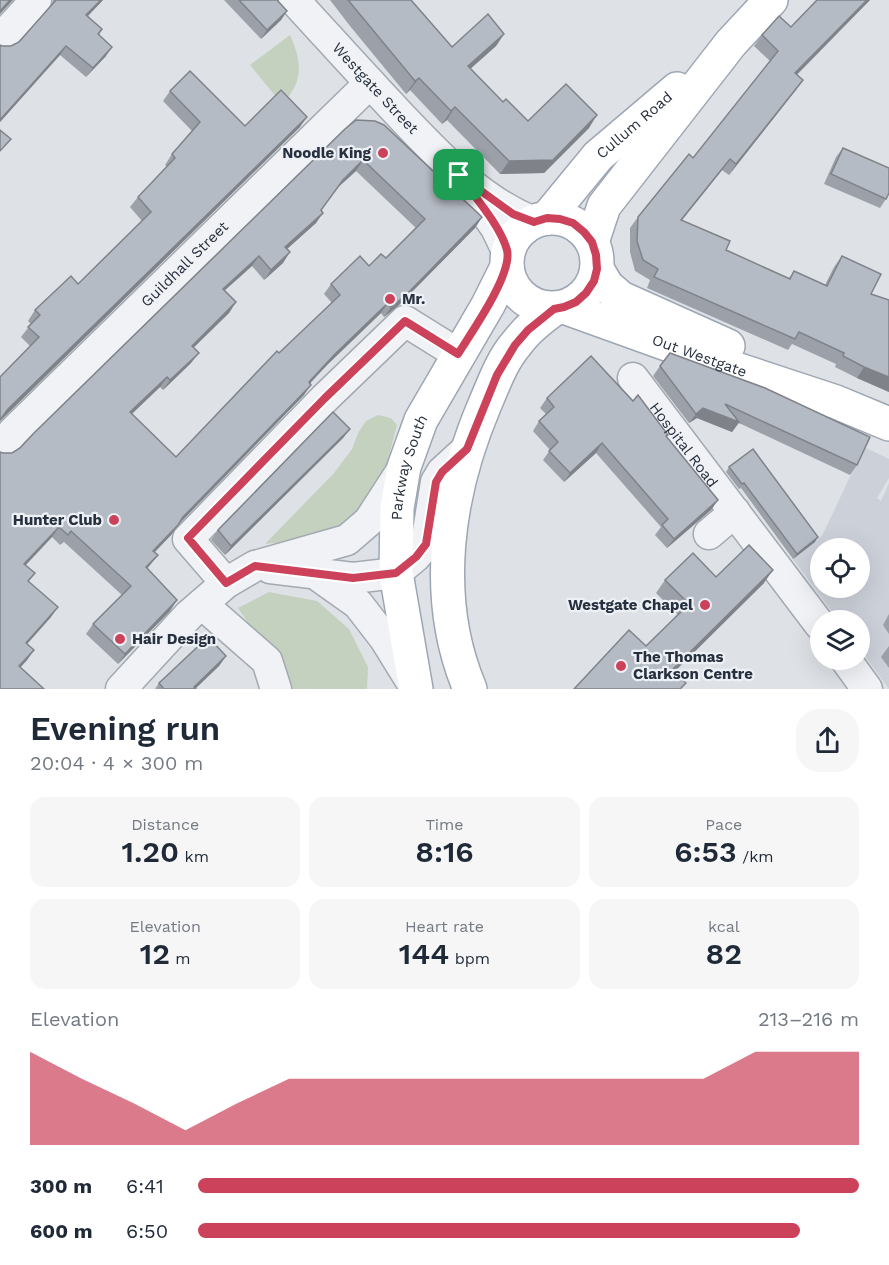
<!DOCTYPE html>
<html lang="en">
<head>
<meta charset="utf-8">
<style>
	:root { --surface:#fff; --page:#f6f6f7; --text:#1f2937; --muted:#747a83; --accent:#cd425b }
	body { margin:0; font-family:"Work Sans",sans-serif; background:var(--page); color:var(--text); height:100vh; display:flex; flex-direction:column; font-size:22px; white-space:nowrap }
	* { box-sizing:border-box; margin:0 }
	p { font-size:20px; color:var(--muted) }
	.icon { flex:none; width:33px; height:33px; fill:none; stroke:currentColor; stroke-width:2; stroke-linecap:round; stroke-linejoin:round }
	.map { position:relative; height:689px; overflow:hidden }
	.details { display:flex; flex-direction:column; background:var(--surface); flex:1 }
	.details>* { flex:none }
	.tools { position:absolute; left:810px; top:538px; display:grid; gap:12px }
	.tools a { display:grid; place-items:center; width:60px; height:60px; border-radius:50%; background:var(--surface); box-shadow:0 6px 24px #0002; font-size:30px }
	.pin { position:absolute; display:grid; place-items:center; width:51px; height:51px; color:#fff; margin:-26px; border-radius:12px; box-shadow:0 3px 9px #0006 }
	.round { display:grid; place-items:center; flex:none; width:63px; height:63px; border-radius:24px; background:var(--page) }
	.head { display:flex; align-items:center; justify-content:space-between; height:102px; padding:0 30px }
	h1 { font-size:33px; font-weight:600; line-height:45px }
	.stats { display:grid; grid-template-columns:repeat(3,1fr); gap:9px; height:102px; padding:6px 30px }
	.stats div { display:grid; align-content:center; border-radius:15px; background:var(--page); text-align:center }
	.stats b { font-size:30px; font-weight:600 }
	.stats small { font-size:16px; font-weight:400 }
	.stats p { font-size:16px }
	.chart { height:168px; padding:12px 30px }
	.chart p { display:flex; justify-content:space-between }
	.chart svg { width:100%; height:108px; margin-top:6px; fill:var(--accent); opacity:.7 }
	ul { padding:0 30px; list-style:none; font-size:20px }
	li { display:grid; grid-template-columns:96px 72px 1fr; align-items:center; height:45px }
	li i { height:15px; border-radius:8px; background:var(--accent) }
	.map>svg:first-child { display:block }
</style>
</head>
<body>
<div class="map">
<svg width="889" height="689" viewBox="0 0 889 689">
	<rect width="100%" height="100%" fill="#dee2e7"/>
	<path fill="#ccd1d9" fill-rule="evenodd" d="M864,447L889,459V478L877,498L881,501L889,483V689L860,649V621H839L793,559L822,536ZM820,549H860V588H820Z"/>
	<g fill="#c4d1bf">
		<path d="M290,35C302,62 304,82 282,104L250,65Z"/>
		<path d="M378,415L391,418L397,425L382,482L350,524L317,539L265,544L334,473L352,449L358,433L366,421Z"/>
		<path d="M269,592L317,601L349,629L368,667L367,689H286L271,657L238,608Z"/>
	</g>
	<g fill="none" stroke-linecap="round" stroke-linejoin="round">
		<g stroke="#a3a9b1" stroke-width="33">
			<g id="minor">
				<path id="s1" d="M294,0C329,38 364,77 399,114C439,156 479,200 534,222"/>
				<path d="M0,39L36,0"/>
				<path d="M473,195L496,228L507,251"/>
				<path id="s2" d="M633,378L820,625"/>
				<path id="s3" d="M0,447L14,431L370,83"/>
				<path d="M709,534L735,512"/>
				<path d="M270,568L353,578L396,573L415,557L426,544L436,482L442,472L467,449"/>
				<path d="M320,577L358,604L385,639L414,686"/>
				<path d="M226,583L188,539L325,398L405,321L458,354"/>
				<path d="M202,604L267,661L276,689"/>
				<path d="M846,660L867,689"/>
				<path d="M121,689L189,615L226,583L255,566L347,540L369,521L404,467"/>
			</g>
		</g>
		<g stroke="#9da6b3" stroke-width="36">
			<g id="major">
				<circle cx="552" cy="263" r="45"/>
				<path id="s4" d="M547,218L598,156L677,89"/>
				<path d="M592,242L604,206L731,43L771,0"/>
				<path d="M597,269L607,286L621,298L728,346"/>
				<path id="s5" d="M564,307L739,370L836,402L889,424"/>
				<path id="s6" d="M416,689L396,573L397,508L404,467L421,420L488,305L507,267"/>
				<path d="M470,689C431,597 447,493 485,404C494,383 502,360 517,343C527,329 540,319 554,309"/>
			</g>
		</g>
		<use href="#minor" stroke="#f0f2f6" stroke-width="30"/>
		<use href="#major" stroke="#fff" stroke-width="33"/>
	</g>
	<g fill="#9ca1a9" fill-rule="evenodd">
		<path d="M53,0H103L88,16L102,29L99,35L106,56L86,77L60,55L0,122V45L2,46H11L19,42L52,6Z"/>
		<path d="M224,0H277L287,11L281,20L261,39Z"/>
		<path d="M330,0H411L452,47L504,34L496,46L470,69L503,102L528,121L589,128L544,173L500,174L447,120L442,124L410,90L406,94L350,26Z"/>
		<path d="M817,0H870L797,75L803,80L795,91L729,175L722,170L682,220L726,250L789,278L794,271L825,285L834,267L842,256L871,294L889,392L857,378L835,367L836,364L792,344L788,350L647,288L650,280L635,271L630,252V228L638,217L693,158L770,61L754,46L762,35L791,27Z"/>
		<path d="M170,91L245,126L300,127L0,421V377L30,346L21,337L31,324L28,321L35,310L78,284L142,221L130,207L138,197L167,167L165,165L172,154L192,131L163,101Z"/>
		<path d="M345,129L482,217L475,228L399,305L384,317L381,313L327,365L310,383L304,395L180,523L171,535L155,552L158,555L147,569L170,611L118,664L86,634L93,624L122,595L64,542L60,545L52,537L26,565L29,582L51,617L27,644L34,650L27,660L0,689L3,453H12L20,448ZM356,171L416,228L386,258L331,284L324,294L332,303L279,353L176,457L132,414L160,387L163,390L191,363L194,347L229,313L236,302L224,291L252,266L264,280L283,263L287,249L316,223L321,210L335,190Z"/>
		<path d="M843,148L886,199L880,208L824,184L836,157Z"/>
		<path d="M660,366L857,465L850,475L739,423L732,432L697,418L689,423L653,376Z"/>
		<path d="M547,398L667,437L718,500L711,510L667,548L655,535L661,527L596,453L564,482L543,460L550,450L533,431L539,421L546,414L540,408Z"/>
		<path d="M350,429L343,438L225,555L211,540L218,530Z"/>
		<path d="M729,467L815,542L793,559L741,488L739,489L726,472Z"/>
		<path d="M716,577L764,583L674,672L646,646L678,615L656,593L665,580Z"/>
		<path d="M889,614V634L883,625Z"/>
		<path d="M889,646V668L881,657Z"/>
		<path d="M226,656L219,666L196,688V689H155L159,683Z"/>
	</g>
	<g fill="#7f8389">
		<path d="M10,0H13L0,14V11Z"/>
		<path d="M101,0H103L80,24L86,15Z"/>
		<path d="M867,0H870L787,84L795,73Z"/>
		<path d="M287,11L281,20L261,39L267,30Z"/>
		<path d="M504,34L496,46L459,79L468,66Z"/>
		<path d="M66,46L60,55L0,122V120Z"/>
		<path d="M112,47L106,56L86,77L93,68Z"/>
		<path d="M419,78L410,90L406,94L415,81Z"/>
		<path d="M803,80L795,91L729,175L736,164Z"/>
		<path d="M455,107L447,120L442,124L451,111Z"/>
		<path d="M597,115L589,128L544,173L500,174L509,161Z"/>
		<path d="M307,117L300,127L0,421L8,409Z"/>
		<path d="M730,159L722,170L673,231L681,220Z"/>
		<path d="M363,160L356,171L335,190L343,180Z"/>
		<path d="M323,213L316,223L278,257L285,247Z"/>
		<path d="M482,217L475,228L399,305L384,317L391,307Z"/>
		<path d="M290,252L283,263L264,280L271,270Z"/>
		<path d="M259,256L252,266L215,299L223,289Z"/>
		<path d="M236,302L229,313L185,356L192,346Z"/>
		<path d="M388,303L381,313L327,365L302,392L309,382L334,355Z"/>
		<path d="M199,353L191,363L163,390L170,380Z"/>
		<path d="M864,367L889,377V392L857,378Z"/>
		<path d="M167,377L160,387L123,422L130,412Z"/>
		<path d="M311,385L304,395L176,527L183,517Z"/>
		<path d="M703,408L739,422L732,432L697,418L689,423L696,414Z"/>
		<path d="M350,429L343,438L225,555L231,546Z"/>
		<path d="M602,443L596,453L564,482L570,473Z"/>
		<path d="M718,500L711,510L667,548L674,539Z"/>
		<path d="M178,525L171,535L146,561L153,551Z"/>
		<path d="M59,527L52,537L17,574L24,564Z"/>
		<path d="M818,537L815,542L793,559L797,554Z"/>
		<path d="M158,555L150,565L139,577L146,567Z"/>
		<path d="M773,570L764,583L663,683L672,670Z"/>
		<path d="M177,600L170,611L118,664L125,654Z"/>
		<path d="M58,607L51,617L19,653L26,643Z"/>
		<path d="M34,650L27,660L12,677L19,666Z"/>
		<path d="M226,656L219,666L195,689L194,687Z"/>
	</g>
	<g fill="#b5bbc4" stroke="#7f8389" stroke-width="1.5" fill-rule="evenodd">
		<path d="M0,0H10L0,11Z"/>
		<path d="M56,0H101L86,15L102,29L98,34L112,47L93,68L66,46L0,120V45L2,46H11L19,42Z"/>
		<path d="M239,0H277L287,11L267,30Z"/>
		<path d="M348,0H411L452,47L488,14L504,34L468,66L503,102L506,99L528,121L566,84L597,115L553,160L509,161L455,107L451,111L419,78L415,81Z"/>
		<path d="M817,0H867L795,73L803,80L736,164L730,159L681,220L730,241L726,250L790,279L794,271L827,286L842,256L881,274L871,294L889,300V377L864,367L843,356L844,353L799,332L795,339L654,277L658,269L643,260L637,241L638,217L689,154L693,158L778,51L762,35L779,16L791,27Z"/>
		<path d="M190,71L245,126L281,90L307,117L8,409L0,420V377L39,337L28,327L40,315L35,310L71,276L78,284L151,212L138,197L175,158L172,154L200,122L170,91Z"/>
		<path d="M356,120L375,121L384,125L482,217L406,295L391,307L388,303L334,355L309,382L311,385L183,517L178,525L153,551L158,555L146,567L177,600L125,654L93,624L131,586L71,531L68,535L59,527L24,564L35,573L28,581L58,607L26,643L34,650L19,666L44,689H0V452L3,453H12L20,448L34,433L345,129ZM363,160L425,219L386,258L381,254L369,266L360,256L331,284L340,295L279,353L277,351L176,457L130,412L167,377L170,380L199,353L192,346L236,302L223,289L259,256L271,270L290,252L285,247L323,213L321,210L343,180Z"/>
		<path d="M0,130L11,139L0,151Z"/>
		<path d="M843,148L889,168V193L886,199L831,174Z"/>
		<path d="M670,353L765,388L870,437L857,465L725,404L739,422L703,408L696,414L660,366Z"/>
		<path d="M591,356L633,401L638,395L668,435L666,436L718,500L674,539L662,525L668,519L602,443L570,473L549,451L558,442L539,421L554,407L547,398Z"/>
		<path d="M333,412L350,429L231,546L218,530Z"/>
		<path d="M753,449L818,537L797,554L744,483L742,484L729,467Z"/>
		<path d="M749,545L773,570L672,670L686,683L680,689H574L629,630L646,646L689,604L665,580L693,553L716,577Z"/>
		<path d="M208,637L226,656L194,687L196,689H164L159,683Z"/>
	</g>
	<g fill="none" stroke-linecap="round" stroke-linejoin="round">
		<g stroke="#fff" stroke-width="12">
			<path id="route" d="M459,175L513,214L534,222L547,218L560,219L573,223L584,232L592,242L596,255L597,269L594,281L586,293L576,302L564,307L554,309L528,330L515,345L497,375L467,449L442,472L436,482L426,544L416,557L396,573L353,578L255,566L226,583L188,538L325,398L405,321L458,354C471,333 513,274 507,250C500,225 474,196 459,175Z"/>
		</g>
		<use href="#route" stroke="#cd425b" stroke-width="8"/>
	</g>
	<g fill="#cd425b" stroke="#edf1f5" stroke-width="2">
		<circle cx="383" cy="153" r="6"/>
		<circle cx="390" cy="299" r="6"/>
		<circle cx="114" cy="520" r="6"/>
		<circle cx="705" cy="605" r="6"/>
		<circle cx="120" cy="639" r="6"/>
		<circle cx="621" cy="666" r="6"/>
	</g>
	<g text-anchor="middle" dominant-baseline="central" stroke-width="4.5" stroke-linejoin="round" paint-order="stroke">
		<g font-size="15" fill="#27303e" stroke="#edf1f5">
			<text stroke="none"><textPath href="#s1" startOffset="120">Westgate Street</textPath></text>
			<text stroke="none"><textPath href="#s4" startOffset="128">Cullum Road</textPath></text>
			<text stroke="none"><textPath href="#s3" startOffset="260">Guildhall Street</textPath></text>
			<text stroke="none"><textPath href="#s5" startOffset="144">Out Westgate</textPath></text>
			<text stroke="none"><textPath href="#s2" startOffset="84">Hospital Road</textPath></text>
			<text stroke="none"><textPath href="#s6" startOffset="225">Parkway South</textPath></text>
		</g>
		<g font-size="15" font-weight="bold" fill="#27303e" stroke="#edf1f5" text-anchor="end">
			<text x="371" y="153">Noodle King</text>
			<text x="402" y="299" text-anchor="start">Mr.</text>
			<text x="102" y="520">Hunter Club</text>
			<text x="693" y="605">Westgate Chapel</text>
			<text x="132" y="639" text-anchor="start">Hair Design</text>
			<text x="633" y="657" text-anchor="start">The Thomas<tspan x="633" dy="17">Clarkson Centre</tspan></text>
		</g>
	</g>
</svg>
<div class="tools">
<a><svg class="icon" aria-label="locate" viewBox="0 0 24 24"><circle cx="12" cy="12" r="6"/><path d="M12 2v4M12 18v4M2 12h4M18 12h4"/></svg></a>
<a><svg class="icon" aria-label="layers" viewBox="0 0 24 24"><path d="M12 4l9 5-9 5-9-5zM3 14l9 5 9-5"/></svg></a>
</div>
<div class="pin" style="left:459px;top:175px;background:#1e9e55"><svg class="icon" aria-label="arrive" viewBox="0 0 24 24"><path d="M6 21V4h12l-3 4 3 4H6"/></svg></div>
</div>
<section class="details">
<div class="head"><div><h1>Evening run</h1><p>20:04 · 4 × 300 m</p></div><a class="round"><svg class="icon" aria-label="share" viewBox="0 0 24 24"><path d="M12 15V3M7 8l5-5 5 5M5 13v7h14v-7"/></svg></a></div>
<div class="stats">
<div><p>Distance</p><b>1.20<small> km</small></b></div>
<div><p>Time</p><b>8:16</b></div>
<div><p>Pace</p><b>6:53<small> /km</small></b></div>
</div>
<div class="stats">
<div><p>Elevation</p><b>12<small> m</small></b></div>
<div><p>Heart rate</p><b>144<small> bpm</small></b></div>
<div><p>kcal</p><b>82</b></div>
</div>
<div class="chart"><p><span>Elevation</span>213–216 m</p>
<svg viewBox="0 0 160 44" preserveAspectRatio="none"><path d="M0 44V6L10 17L20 27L30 38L40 27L50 17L60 17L70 17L80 17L90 17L100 17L110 17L120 17L130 17L140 6L150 6L160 6V44z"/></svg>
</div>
<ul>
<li><b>300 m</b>6:41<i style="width:100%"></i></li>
<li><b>600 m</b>6:50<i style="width:91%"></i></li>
</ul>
</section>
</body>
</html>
